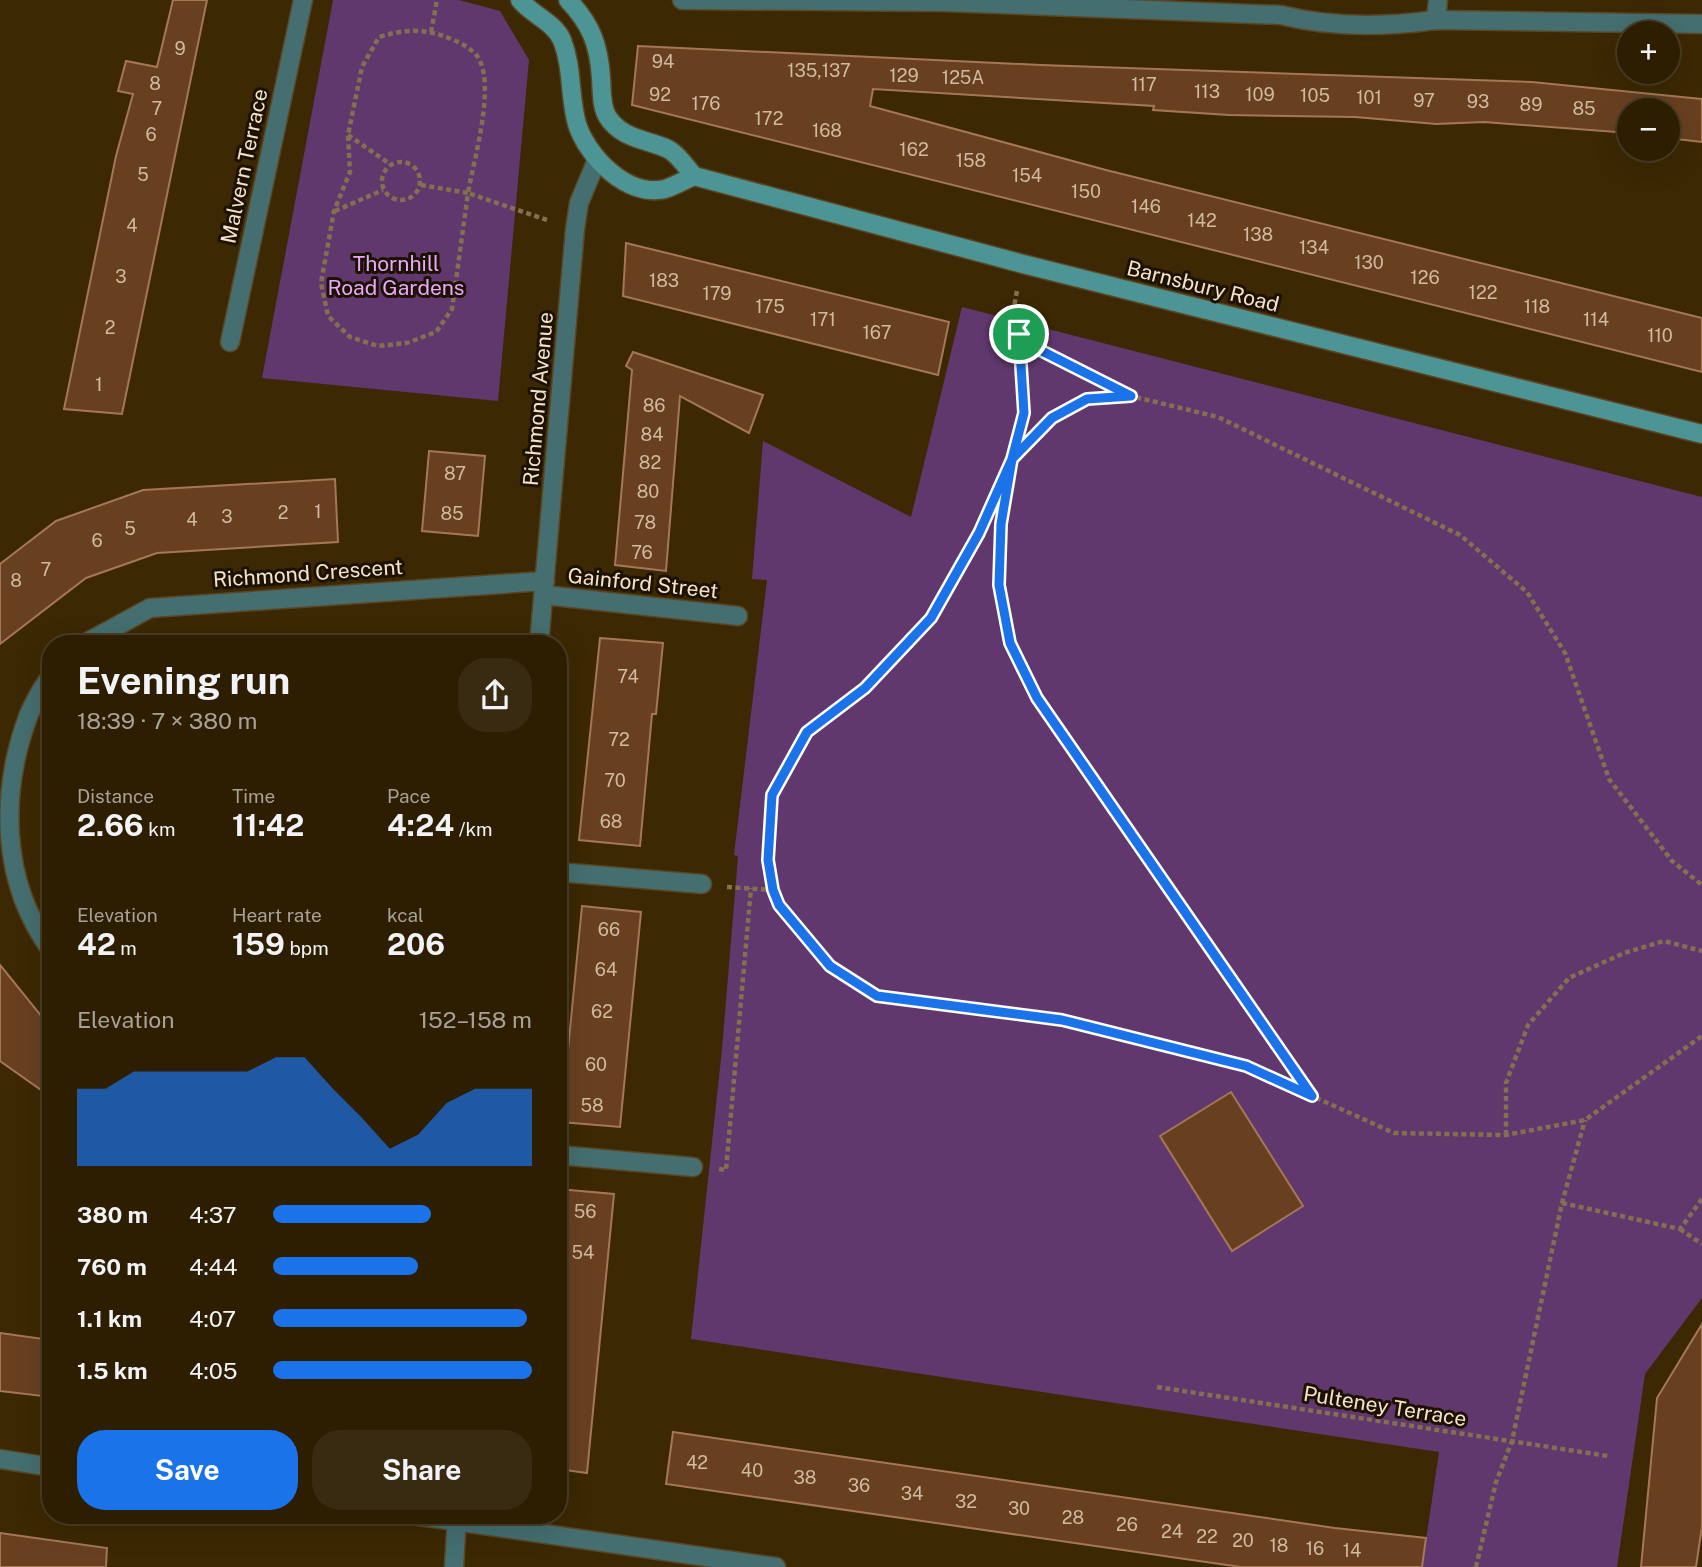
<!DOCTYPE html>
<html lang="en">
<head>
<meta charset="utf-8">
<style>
	:root { --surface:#2d1e02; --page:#392b11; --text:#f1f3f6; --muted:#a7a299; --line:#483c24; --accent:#1a73e8 }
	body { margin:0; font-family:"Public Sans",sans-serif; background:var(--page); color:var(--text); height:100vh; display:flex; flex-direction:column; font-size:26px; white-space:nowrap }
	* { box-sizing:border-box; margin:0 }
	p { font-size:23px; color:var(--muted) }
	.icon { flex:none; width:38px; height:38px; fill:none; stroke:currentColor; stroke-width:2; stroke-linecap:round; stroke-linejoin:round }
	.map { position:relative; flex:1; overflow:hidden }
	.sheet { position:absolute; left:42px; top:635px; width:525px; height:889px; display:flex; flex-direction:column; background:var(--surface); border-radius:28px; box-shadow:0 7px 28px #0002,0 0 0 2px var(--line) }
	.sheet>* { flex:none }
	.buttons { position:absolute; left:1617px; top:21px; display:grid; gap:14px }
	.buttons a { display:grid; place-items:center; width:63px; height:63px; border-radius:50%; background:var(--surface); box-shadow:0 7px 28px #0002,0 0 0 2px var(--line); font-size:35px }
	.pin { position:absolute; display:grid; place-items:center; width:60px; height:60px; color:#fff; margin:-30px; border:4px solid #fff; border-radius:50%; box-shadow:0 2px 7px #0007 }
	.round { display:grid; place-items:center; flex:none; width:74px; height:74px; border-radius:28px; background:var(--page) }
	.summary { display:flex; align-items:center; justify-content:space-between; height:119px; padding:0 35px }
	h1 { font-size:38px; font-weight:700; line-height:52px }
	.stats { display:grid; grid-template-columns:repeat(3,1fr); gap:10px; height:119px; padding:7px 35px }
	.stats div { display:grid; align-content:center }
	.stats b { font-size:30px; font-weight:700 }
	.stats small { font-size:19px; font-weight:400 }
	.stats p { font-size:19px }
	.chart { height:196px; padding:14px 35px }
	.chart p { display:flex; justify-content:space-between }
	.chart svg { width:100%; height:126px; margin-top:7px; fill:var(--accent); opacity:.7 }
	.action { display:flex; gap:14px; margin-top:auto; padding:14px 35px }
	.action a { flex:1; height:80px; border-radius:28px; background:var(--accent); color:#fff; font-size:28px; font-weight:700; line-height:80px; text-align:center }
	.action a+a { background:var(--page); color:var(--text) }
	ul { padding:0 35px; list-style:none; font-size:23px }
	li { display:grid; grid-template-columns:112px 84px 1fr; align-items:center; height:52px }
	li i { height:18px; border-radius:9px; background:var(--accent) }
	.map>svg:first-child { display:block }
</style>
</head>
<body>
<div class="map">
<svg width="1702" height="1567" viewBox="0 0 1702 1567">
	<rect width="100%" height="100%" fill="#3c2803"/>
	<g fill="#61386e">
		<path d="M333,0H459L500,11L529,60L498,401L262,378Z"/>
		<path d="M962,307L1702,497V1298L1645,1374L1617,1567H1422L1439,1452L691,1339L722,1049L738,856L734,855L767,580L752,579L763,441L911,517Z"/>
	</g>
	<g fill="#684020" stroke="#a47857" stroke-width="2">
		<path d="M173,0H207L122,414L64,409L116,156L133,94L118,91L126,61L157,67Z"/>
		<path d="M638,46L1041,65L1532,82L1702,99V142L1668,138V110H1629V133L1484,122L1436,124L1355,117L1229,115L1153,110L1154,106L873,89L870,106L1106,170L1702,318V372L632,105Z"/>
		<path d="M626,243L949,322L938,375L623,296Z"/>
		<path d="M633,352L763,395L749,433L680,396L666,571L615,565L632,370L626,366Z"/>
		<path d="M429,451L485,456L478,536L422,531Z"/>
		<path d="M335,479L338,542L157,553L86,578L0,644V564L56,521L143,490Z"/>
		<path d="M600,638L663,643L656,714H652L640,846L579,840Z"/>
		<path d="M582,906L641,912L620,1127L561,1122Z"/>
		<path d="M0,965L51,1028V1097L0,1061Z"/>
		<path d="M1231,1092L1303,1206L1232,1251L1160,1136Z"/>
		<path d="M558,1189L614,1194L587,1473L558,1469Z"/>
		<path d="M1702,1324V1526L1696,1567H1641L1657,1398Z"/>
		<path d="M0,1333L51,1340V1397L0,1391Z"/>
		<path d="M673,1432L1335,1528L1426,1538L1422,1567H1241L1185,1559L666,1484Z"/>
		<path d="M0,1533L107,1548L106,1567H0Z"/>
	</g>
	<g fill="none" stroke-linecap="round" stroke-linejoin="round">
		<g stroke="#594623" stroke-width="21">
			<g id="street">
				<path d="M682,0L944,2L1281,15C1332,28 1384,27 1436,20L1702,24"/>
				<path d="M1436,20L1438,0"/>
				<path d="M230,342L303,0"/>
				<path d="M544,595L738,616"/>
				<path d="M84,644L150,608L545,581"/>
				<path d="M539,644L575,229L579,203L596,162"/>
				<path d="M51,677C41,687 35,702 29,714C0,791 0,881 51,950"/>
				<path d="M558,872L702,884"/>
				<path d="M558,1155L693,1167"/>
				<path d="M0,1459L51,1467"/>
				<path d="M419,1516L776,1567"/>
				<path d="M454,1567L457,1516"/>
			</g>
		</g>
		<g stroke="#594623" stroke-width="21">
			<g id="secondary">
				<path d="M520,0C532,15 554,22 562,40C573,68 569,96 577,124C587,156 627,198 665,189C674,186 685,180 694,176"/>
				<path d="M568,0C591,24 599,45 601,78C602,90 601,105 607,116C621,139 646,139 668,149C678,154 687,168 694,176"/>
				<path d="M694,176L1023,264L1702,434"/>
			</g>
		</g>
		<g stroke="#837050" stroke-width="4.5" stroke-dasharray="5 3.5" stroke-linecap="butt">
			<path d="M431,32L437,0"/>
			<path d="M348,135L390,164"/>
			<circle cx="401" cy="181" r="19"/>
			<path d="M421,185L468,193L452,309L436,332L407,343L378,346L350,337L328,316L321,283L334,211L350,172L348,135L362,67L379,37C402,30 420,28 443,36C455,40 472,47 479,59C495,89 474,159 468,193L547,220"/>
			<path d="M335,211L383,190"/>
			<path d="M1017,291L1012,318L1019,334L1025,413L1012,459L979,533L931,618L865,688L807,731L772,795L768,861L773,890L779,905L830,966L877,996L1062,1020L1246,1066L1394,1133L1506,1135L1585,1120L1702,1036"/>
			<path d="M1019,335L1032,346L1128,394"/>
			<path d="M1013,457L1052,418L1087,399L1131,396L1218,417L1460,535L1527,592L1565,653L1609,779L1672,861L1702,885"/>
			<path d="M1011,465C1001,523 991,587 1011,644C1017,663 1028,681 1036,698L1311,1095"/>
			<path d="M727,887L773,890"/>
			<path d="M1506,1135V1083L1528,1025L1569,978L1624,953L1664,941L1702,951"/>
			<path d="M719,1169L726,1170L751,888"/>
			<path d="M1562,1203L1680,1229L1702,1199"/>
			<path d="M1680,1229L1702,1244"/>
			<path d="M1157,1387L1608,1456"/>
			<path d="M1476,1567L1496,1482L1512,1441L1562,1203L1585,1120"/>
		</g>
		<use href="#street" stroke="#446e6f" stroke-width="18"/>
		<use href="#secondary" stroke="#4d9495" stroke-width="18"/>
	</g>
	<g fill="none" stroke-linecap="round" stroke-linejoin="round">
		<g stroke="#fff" stroke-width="14">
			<path id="route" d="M1019,334L1024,413L1012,459L1001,524L999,585L1010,643L1037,698L1312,1096L1246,1066L1062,1020L877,996L830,966L779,905L773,890L768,860L772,795L807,732L865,688L931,618L979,533L1012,459L1052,418L1087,399L1131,396L1032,346L1019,334"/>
		</g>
		<use href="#route" stroke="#1a73e8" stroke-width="9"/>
	</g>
	<g text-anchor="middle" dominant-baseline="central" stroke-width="6" stroke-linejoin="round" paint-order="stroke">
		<g font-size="18" fill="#d0baa0">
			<text x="180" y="48">9</text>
			<text x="663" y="61">94</text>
			<text x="819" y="70">135,137</text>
			<text x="904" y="75">129</text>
			<text x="963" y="77">125A</text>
			<text x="155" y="83">8</text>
			<text x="1144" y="84">117</text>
			<text x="1207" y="91">113</text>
			<text x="660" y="94">92</text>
			<text x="1260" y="94">109</text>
			<text x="1315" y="95">105</text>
			<text x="1369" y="97">101</text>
			<text x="1424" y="100">97</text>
			<text x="1478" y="101">93</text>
			<text x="706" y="103">176</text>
			<text x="1531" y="104">89</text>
			<text x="157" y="108">7</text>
			<text x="1584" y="108">85</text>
			<text x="769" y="118">172</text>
			<text x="827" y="130">168</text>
			<text x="151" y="134">6</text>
			<text x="914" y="149">162</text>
			<text x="971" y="160">158</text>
			<text x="143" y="174">5</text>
			<text x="1027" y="175">154</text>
			<text x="1086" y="191">150</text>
			<text x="1146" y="206">146</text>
			<text x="1202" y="220">142</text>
			<text x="132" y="225">4</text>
			<text x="1258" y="234">138</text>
			<text x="1314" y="247">134</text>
			<text x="1369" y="262">130</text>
			<text x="121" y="276">3</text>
			<text x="1425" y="277">126</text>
			<text x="664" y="280">183</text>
			<text x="1483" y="292">122</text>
			<text x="717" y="293">179</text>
			<text x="770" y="306">175</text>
			<text x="1537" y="306">118</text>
			<text x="823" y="319">171</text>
			<text x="1596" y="319">114</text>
			<text x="110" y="327">2</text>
			<text x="877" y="332">167</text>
			<text x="1660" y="335">110</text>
			<text x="99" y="384">1</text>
			<text x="654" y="405">86</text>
			<text x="652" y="434">84</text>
			<text x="650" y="462">82</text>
			<text x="455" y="473">87</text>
			<text x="648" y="491">80</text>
			<text x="318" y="511">1</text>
			<text x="283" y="512">2</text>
			<text x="452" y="513">85</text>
			<text x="227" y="516">3</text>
			<text x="192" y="519">4</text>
			<text x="645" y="522">78</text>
			<text x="130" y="528">5</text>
			<text x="97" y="540">6</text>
			<text x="642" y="552">76</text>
			<text x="46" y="569">7</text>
			<text x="16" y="580">8</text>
			<text x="628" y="676">74</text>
			<text x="619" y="739">72</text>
			<text x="615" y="780">70</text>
			<text x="611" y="821">68</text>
			<text x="609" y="929">66</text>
			<text x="606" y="969">64</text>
			<text x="602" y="1011">62</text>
			<text x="596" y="1064">60</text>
			<text x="592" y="1105">58</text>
			<text x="585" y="1211">56</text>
			<text x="583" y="1252">54</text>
			<text x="697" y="1462">42</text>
			<text x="752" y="1470">40</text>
			<text x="805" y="1477">38</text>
			<text x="859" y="1485">36</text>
			<text x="912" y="1493">34</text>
			<text x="966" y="1501">32</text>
			<text x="1019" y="1508">30</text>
			<text x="1073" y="1517">28</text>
			<text x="1127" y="1524">26</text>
			<text x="1172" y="1531">24</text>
			<text x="1207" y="1536">22</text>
			<text x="1243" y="1540">20</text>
			<text x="1279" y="1545">18</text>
			<text x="1315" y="1548">16</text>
			<text x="1352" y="1550">14</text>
		</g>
		<g font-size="21" fill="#f3e3cb" stroke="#1d1202">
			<text transform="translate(244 166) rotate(-78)">Malvern Terrace</text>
			<text transform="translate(1203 286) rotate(14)">Barnsbury Road</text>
			<text transform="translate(538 399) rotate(-85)">Richmond Avenue</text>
			<text transform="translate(308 573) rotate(-4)">Richmond Crescent</text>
			<text transform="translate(643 583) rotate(6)">Gainford Street</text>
			<text transform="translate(1385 1406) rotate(9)">Pulteney Terrace</text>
		</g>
		<g font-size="21" fill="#e8a8fd" stroke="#1d1202">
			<text x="396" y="263">Thornhill<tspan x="396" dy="24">Road Gardens</tspan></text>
		</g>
	</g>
</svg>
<div class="buttons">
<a>+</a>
<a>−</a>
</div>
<div class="pin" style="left:1019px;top:334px;background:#1e9e55"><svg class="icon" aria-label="arrive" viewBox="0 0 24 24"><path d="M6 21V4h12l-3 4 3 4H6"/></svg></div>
<section class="sheet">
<div class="summary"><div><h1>Evening run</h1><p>18:39 · 7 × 380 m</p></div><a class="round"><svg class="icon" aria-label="share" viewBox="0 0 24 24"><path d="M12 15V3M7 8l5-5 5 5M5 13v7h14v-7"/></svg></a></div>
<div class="stats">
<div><p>Distance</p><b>2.66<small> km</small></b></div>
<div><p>Time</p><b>11:42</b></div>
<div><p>Pace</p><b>4:24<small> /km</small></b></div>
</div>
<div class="stats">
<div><p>Elevation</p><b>42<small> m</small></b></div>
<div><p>Heart rate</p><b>159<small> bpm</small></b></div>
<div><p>kcal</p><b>206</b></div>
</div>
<div class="chart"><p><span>Elevation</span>152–158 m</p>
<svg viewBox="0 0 160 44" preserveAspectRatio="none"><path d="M0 44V17L10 17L20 11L30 11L40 11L50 11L60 11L70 6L80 6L90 17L100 27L110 38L120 33L130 22L140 17L150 17L160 17V44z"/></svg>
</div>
<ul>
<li><b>380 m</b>4:37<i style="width:61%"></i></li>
<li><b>760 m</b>4:44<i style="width:56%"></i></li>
<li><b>1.1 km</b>4:07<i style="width:98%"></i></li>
<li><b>1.5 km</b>4:05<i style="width:100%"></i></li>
</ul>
<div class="action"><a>Save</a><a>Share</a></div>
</section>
</div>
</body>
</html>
